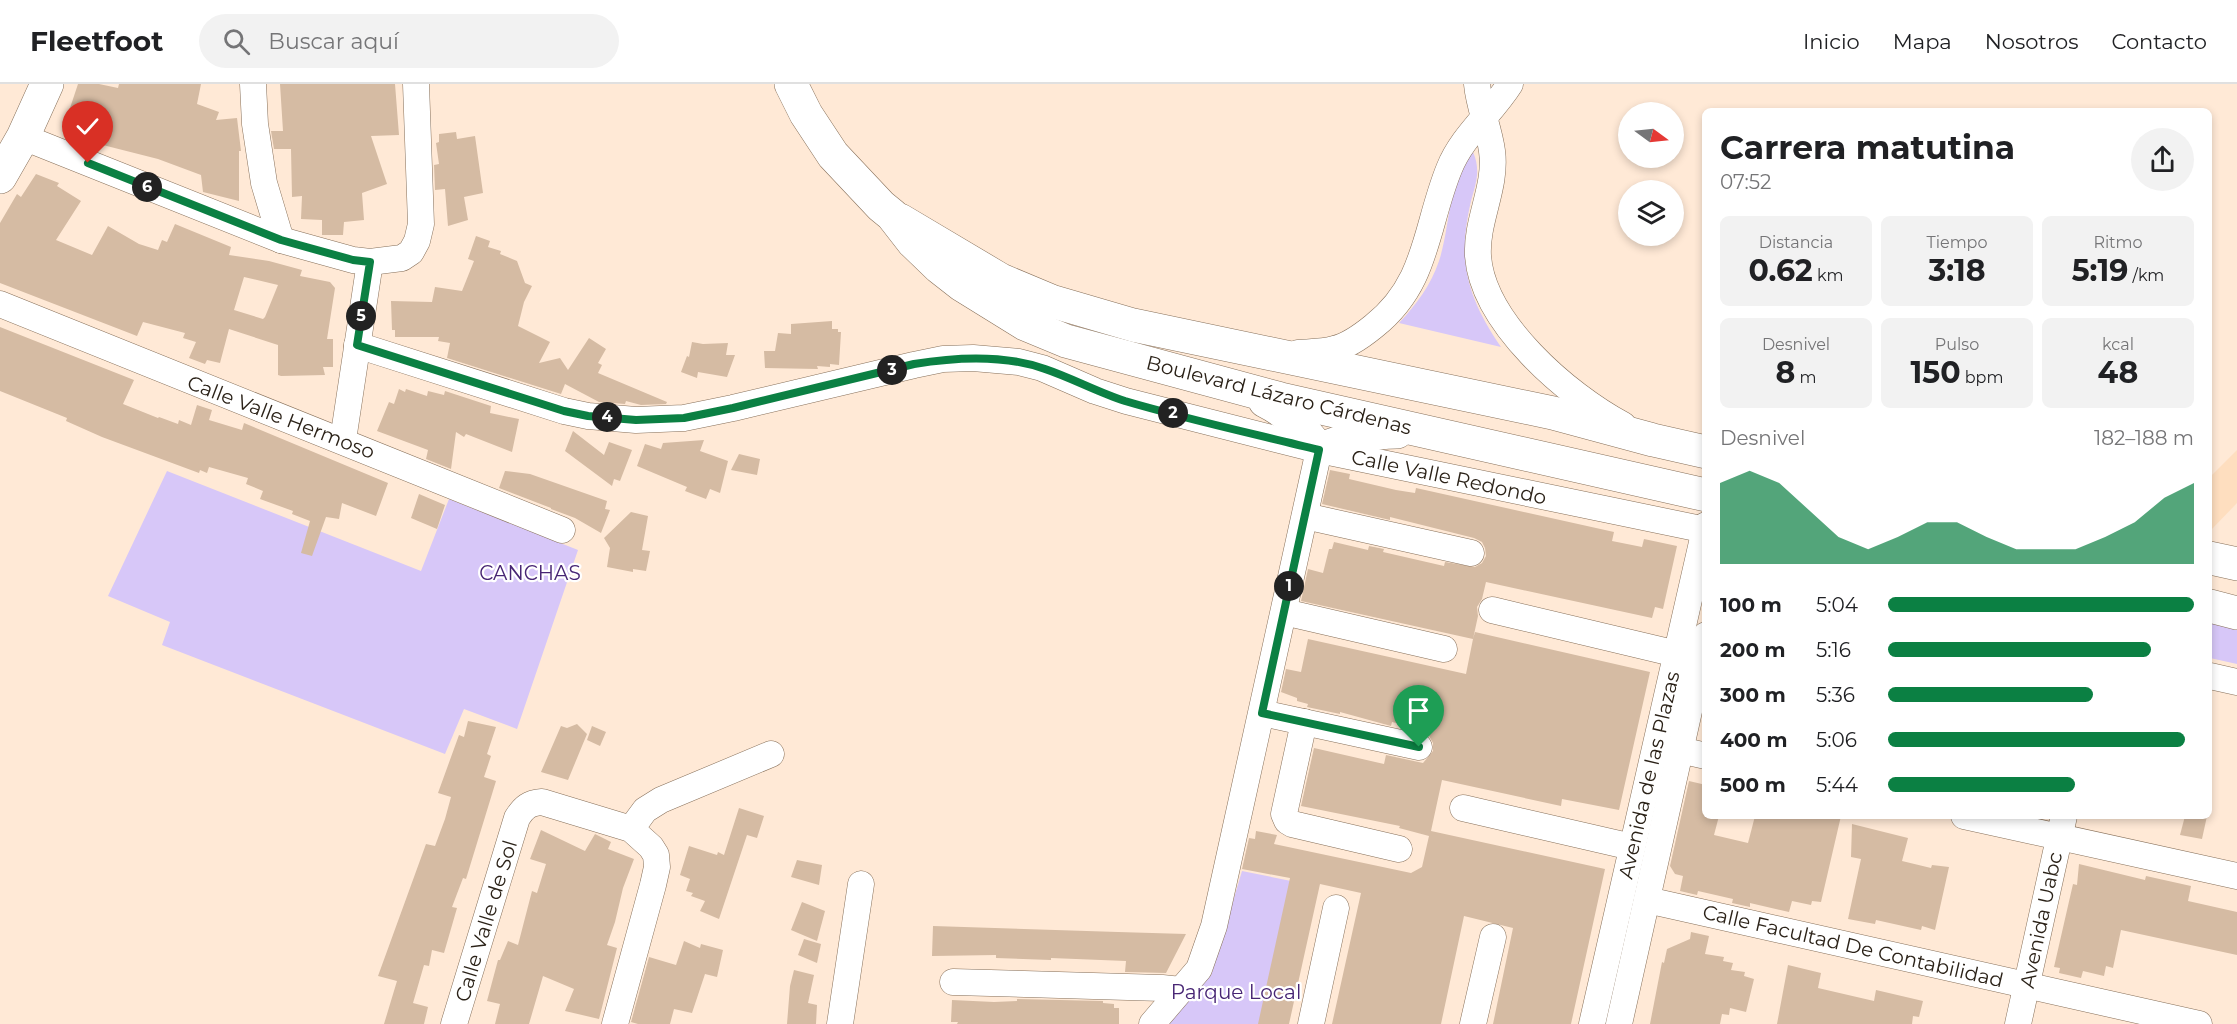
<!DOCTYPE html>
<html lang="es">
<head>
<meta charset="utf-8">
<style>
	:root { --surface:#fff; --page:#f2f2f2; --text:#202124; --muted:#757577; --line:#e0e0e0; --accent:#0b8043 }
	body { margin:0; font-family:Montserrat,sans-serif; background:var(--page); color:var(--text); height:100vh; display:flex; flex-direction:column; font-size:22px; white-space:nowrap }
	* { box-sizing:border-box; margin:0 }
	p { font-size:20px; color:var(--muted) }
	.icon { flex:none; width:33px; height:33px; fill:none; stroke:currentColor; stroke-width:2; stroke-linecap:round; stroke-linejoin:round }
	.map { position:relative; flex:1; overflow:hidden }
	.side { position:absolute; left:1702px; top:24px; width:510px; height:711px; display:flex; flex-direction:column; background:var(--surface); border-radius:9px; box-shadow:0 3px 9px #0003 }
	.side>* { flex:none }
	.needle { width:39px; rotate:105deg }
	.fabs { position:absolute; left:1618px; top:18px; display:grid; gap:12px }
	.fabs a { display:grid; place-items:center; width:66px; height:66px; border-radius:50%; background:var(--surface); box-shadow:0 3px 9px #0003; font-size:30px }
	.pin { position:absolute; display:grid; place-items:center; width:51px; height:51px; color:#fff; margin:-62px -26px; border-radius:50% 50% 50% 0; rotate:-45deg; box-shadow:0 0 6px #0007 }
	.pin .icon { rotate:45deg }
	.km { position:absolute; width:30px; height:30px; margin:-15px; border-radius:50%; background:#222; color:#fff; font-size:16px; line-height:30px; text-align:center }
	.round { display:grid; place-items:center; flex:none; width:63px; height:63px; border-radius:32px; background:var(--page) }
	.overview { display:flex; align-items:center; justify-content:space-between; height:102px; padding:0 18px }
	h1 { font-size:33px; font-weight:700; line-height:45px }
	.stats { display:grid; grid-template-columns:repeat(3,1fr); gap:9px; height:102px; padding:6px 18px }
	.stats div { display:grid; align-content:center; border-radius:9px; background:var(--page); text-align:center }
	.stats b { font-size:30px; font-weight:700 }
	.stats small { font-size:16px; font-weight:400 }
	.stats p { font-size:16px }
	.chart { height:168px; padding:12px 18px }
	.chart p { display:flex; justify-content:space-between }
	.chart svg { width:100%; height:108px; margin-top:6px; fill:var(--accent); opacity:.7 }
	ul { padding:0 18px; list-style:none; font-size:20px }
	li { display:grid; grid-template-columns:96px 72px 1fr; align-items:center; height:45px }
	li i { height:15px; border-radius:8px; background:var(--accent) }
	header { display:flex; align-items:center; gap:36px; box-sizing:border-box; height:84px; padding:0 30px; background:var(--surface); border-bottom:2px solid var(--line) }
	header strong { font-size:28px }
	nav { display:flex; gap:33px; margin-inline-start:auto; font-size:21px }
	.search { width:420px; height:54px; background:var(--page); display:flex; align-items:center; gap:15px; box-sizing:border-box; padding:0 21px; border-radius:33px; color:var(--muted); font-size:22px }
	.map>svg:first-child { display:block }
</style>
</head>
<body>
<header>
<strong>Fleetfoot</strong>
<div class="search"><svg class="icon" aria-label="search" viewBox="0 0 24 24"><circle cx="10" cy="10" r="6"/><path d="M15 15l6 6"/></svg>Buscar aquí</div>
<nav><a>Inicio</a><a>Mapa</a><a>Nosotros</a><a>Contacto</a></nav>
</header>
<div class="map">
<svg width="2237" height="940" viewBox="0 0 2237 940">
	<rect width="100%" height="100%" fill="#ffe9d6"/>
	<path fill="#fedebf" d="M2237,366V419L2210,447V393Z"/>
	<g fill="#d7c7f8">
		<path d="M1473,68C1481,86 1476,99 1471,117C1457,177 1467,213 1501,263L1399,239C1416,221 1431,201 1439,177C1451,141 1447,97 1473,68Z"/>
		<path d="M167,387L421,487L449,415L578,466L517,645L464,625L445,670L162,561L170,538L108,512Z"/>
		<path d="M2210,538L2237,544V580L2210,574Z"/>
		<path d="M1242,787L1291,797L1259,940H1169L1172,929L1211,891Z"/>
	</g>
	<g fill="#d5bba3" fill-rule="evenodd">
		<path d="M78,0H99L118,4L119,0H201L197,20L219,28L216,36L237,34L241,67H239V117L203,108L201,91L158,75L91,58L96,43L67,33Z"/>
		<path d="M280,0H395L399,51L371,52L387,100L362,109L364,136L344,138L343,151H322V136L301,135L302,112L292,113L291,65H274L271,47H283Z"/>
		<path d="M456,48L457,55L475,52L483,109L464,113L468,136L448,142L445,105L435,106L434,81L439,80L436,59L439,58V50Z"/>
		<path d="M36,90L59,99L57,102L81,117L56,156L92,171L108,142L139,160L158,166L162,156L167,158L175,140L231,163L229,171L269,177L302,186L300,192L330,198L335,204L327,255H333V283H323L325,291L281,292L278,291V261L229,245L220,279L207,276L205,280L189,274L196,258L183,254L185,249L143,238L137,252L0,199V139L17,110L21,113ZM244,193L278,201L265,233L263,235L234,226Z"/>
		<path d="M476,152L490,157L488,163L501,167L500,170L517,177L525,199L532,202L524,218L518,242L550,258L539,279L560,274L568,286L589,254L606,265L598,279L602,281L598,289L667,318L666,320L641,321L626,317L625,320L599,318L565,300L561,310L447,274L450,259L438,257L439,253H395V246H392L391,217L432,218L435,203L462,207L474,177L468,175Z"/>
		<path d="M832,237V245H838V248H841L839,281L830,280V283L817,282L818,285L765,284L764,267H775L778,249L791,250V240Z"/>
		<path d="M0,243L134,296L123,320L158,334L159,333L178,340L179,336L191,341L197,321L212,326L209,336L242,346L244,339L388,399L376,432L342,419L339,435L326,433L312,472L301,469L310,437L292,430L293,427L260,415L263,407L246,400L248,394L209,383L207,389L200,386L199,389L102,353L66,337L67,334L0,307Z"/>
		<path d="M692,258L703,260L728,259L726,271H735L727,293L698,288L697,294L681,288L687,272L689,273Z"/>
		<path d="M399,305L405,308L406,305L427,312L428,307L444,311L445,307L491,322L490,329L519,335L512,368L466,350L464,353L456,348L451,385L426,375L428,366L377,347L389,318L394,320Z"/>
		<path d="M573,347L604,371L609,358L632,366L620,397L614,395L612,402L565,367Z"/>
		<path d="M704,356L700,367L728,377L720,409L710,405L706,415L685,407L687,403L637,382L645,360L661,365L663,359Z"/>
		<path d="M739,370L760,375L757,391L731,386Z"/>
		<path d="M1330,386L1350,390L1349,395L1396,406L1415,409L1416,404L1614,448L1612,457L1642,463L1644,455L1677,462L1663,525L1655,523L1652,534L1486,498L1482,515L1477,523L1478,532L1473,555L1475,548L1650,588L1619,726L1562,715L1561,722L1442,696L1431,747L1605,785L1571,940H1493L1513,844L1464,832L1441,940H1332L1361,809L1320,800L1289,940H1258L1290,794L1242,785L1249,754L1255,755L1256,747L1277,751L1274,760L1411,789L1422,783L1429,752L1399,744L1400,742L1301,722L1314,664L1384,680L1386,671L1423,679L1433,667V659L1429,652L1430,647L1392,638L1391,642L1340,628V630L1307,623L1308,620L1297,617V614L1281,608L1286,585L1301,588L1308,555L1466,590L1473,555L1301,517L1308,485L1323,489L1329,465H1332L1334,458L1368,466L1369,462L1384,465L1383,468L1444,482L1445,478L1475,483L1482,479L1486,472L1485,464L1482,458L1474,454L1390,433V436L1322,420Z"/>
		<path d="M505,387L530,390L607,417L605,425L610,426L601,449L575,434L551,425V424L499,404Z"/>
		<path d="M419,410L445,421L437,445L411,434Z"/>
		<path d="M631,428L648,432L642,466L650,467L646,487L633,485V488L607,483L610,464L604,454Z"/>
		<path d="M468,637L496,643L487,670L491,672L484,693L496,697L466,795L463,794L452,823L457,824L444,869L432,866L429,882L424,881L413,919L428,923L424,940H384L397,897L378,892L426,760L435,762L445,735L451,713L438,709L459,651L464,653Z"/>
		<path d="M577,640L587,650L568,696L541,688L561,642L567,644Z"/>
		<path d="M592,642L606,648L600,662L587,656Z"/>
		<path d="M1689,697L1706,701V732H1719L1714,751L1748,759L1755,732H1841L1821,818L1812,817L1811,821L1792,817L1789,828L1750,819V823L1732,819L1733,815L1698,807L1697,811L1680,807L1683,792L1675,790L1670,782Z"/>
		<path d="M739,724L764,732L757,754L747,751L719,835L700,827L705,817L691,812L693,809L686,807L690,795L680,791L689,762L717,771L718,768L724,771Z"/>
		<path d="M2185,732H2207L2202,755L2180,751Z"/>
		<path d="M1852,740L1908,754L1902,777L1931,784L1932,781L1949,783L1935,846L1922,842L1921,846L1876,836L1875,840L1848,835L1861,775L1851,773Z"/>
		<path d="M541,746L585,767L595,750L611,758L608,765L634,775L623,804L615,838L607,861L617,864L599,935L565,927L574,905L543,892L529,940H495L500,920L487,917L498,876H500L508,857L518,861L532,807L537,809L546,780L530,775Z"/>
		<path d="M797,776L822,781L819,801L791,793Z"/>
		<path d="M2079,780L2145,796L2146,792L2191,802L2188,817L2237,828V871L2121,846L2113,884L2106,882L2104,892L2083,887L2081,894L2059,889L2060,884L2054,883L2073,800L2077,801Z"/>
		<path d="M802,818L825,827L817,857L791,846Z"/>
		<path d="M933,842L1118,848L1186,850L1166,889L1125,888L1126,877L1051,874V876L996,874V871L932,872Z"/>
		<path d="M1691,848L1709,852L1705,870L1724,873L1723,877L1733,879L1731,886L1745,888L1744,892L1754,895L1746,928L1730,924L1729,931L1722,930L1720,940H1650L1662,878L1664,879L1667,865L1690,855Z"/>
		<path d="M804,855L821,860L817,879L798,871Z"/>
		<path d="M684,857L700,864L701,860L723,866L717,893L705,890L692,929L674,925L670,940H638L631,938L649,873L676,881Z"/>
		<path d="M1788,881L1821,889L1818,904L1874,917L1876,906L1923,917L1919,933L1913,932L1912,940H1777Z"/>
		<path d="M794,886L814,891L808,919L817,921L816,940H787L790,902Z"/>
		<path d="M1017,915L1103,917V919L1114,920V924H1119V940H957L958,938H951L952,916L994,918L1017,917Z"/>
	</g>
	<g fill="none" stroke-linecap="round" stroke-linejoin="round">
		<g stroke="#87705a" stroke-width="27">
			<g id="minor">
				<path d="M253,0L255,40L264,99L281,156"/>
				<path d="M1477,0C1479,23 1489,44 1492,67C1497,103 1476,136 1478,172C1483,239 1567,311 1623,341"/>
				<path d="M23,53L281,156L353,176L370,178L402,174L411,168L417,157L421,140L416,0"/>
				<path d="M0,220L562,446"/>
				<path d="M357,261L564,327L588,332L636,336L684,334L733,324L914,281L943,275L973,274L1019,278L1042,284L1095,307L1126,317L1319,366L1706,446"/>
				<path d="M1298,269C1310,268 1323,268 1334,265C1348,262 1363,251 1374,242C1428,199 1425,144 1449,85C1462,52 1491,30 1510,0"/>
				<path d="M343,356L370,178"/>
				<path d="M1305,432L1471,469"/>
				<path d="M1492,526L1677,570"/>
				<path d="M1284,528L1444,565"/>
				<path d="M2210,592L2237,598"/>
				<path d="M1262,629L1419,663"/>
				<path d="M1304,638L1284,730L1287,737L1292,740L1399,765"/>
				<path d="M1680,666L1706,672"/>
				<path d="M1463,724L1632,763"/>
				<path d="M1964,732L2237,792"/>
				<path d="M631,745L645,726L661,716L771,670"/>
				<path d="M1647,816L2199,940"/>
				<path d="M953,898L1162,904L1181,906"/>
				<path d="M454,940L517,734C524,723 529,719 542,718L631,745L651,763L656,771L657,783L653,801L615,940"/>
				<path d="M840,940L861,800"/>
				<path d="M1152,940L1199,885L1214,842L1319,366"/>
				<path d="M1311,940L1336,824"/>
				<path d="M1473,940L1493,853"/>
				<path d="M1592,940L1706,441"/>
				<path d="M1619,940L1706,551"/>
				<path d="M2018,940L2064,732"/>
			</g>
		</g>
		<g stroke="#87705a" stroke-width="34">
			<g id="major">
				<path d="M0,93L23,53L47,0"/>
				<path d="M900,136L1001,196L1051,217L1133,241L1553,329L1653,356L1706,368"/>
				<path d="M2210,474L2237,480"/>
			</g>
		</g>
		<g stroke="#87705a" stroke-width="34">
			<g id="highway">
				<path d="M791,0L806,30L833,71L881,122L892,131L913,158L939,183L962,201L1025,240L1066,257L1281,315L1706,411"/>
				<path d="M1265,317C1289,329 1304,345 1319,366C1345,355 1370,348 1397,348"/>
				<path d="M2210,522L2237,529"/>
			</g>
		</g>
		<use href="#minor" stroke="#fff" stroke-width="26"/>
		<use href="#major" stroke="#fff" stroke-width="33"/>
		<use href="#highway" stroke="#fff" stroke-width="33"/>
	</g>
	<g fill="none" stroke-linecap="round" stroke-linejoin="round">
		<g stroke="#fff" stroke-width="12">
			<path id="route" d="M88,79L281,156L353,176L370,178L357,261L564,327L588,332L636,336L684,334L733,324L914,280C956,273 1003,270 1045,285C1072,294 1097,308 1125,317C1189,336 1255,350 1319,366L1262,629L1419,663"/>
		</g>
		<use href="#route" stroke="#0b8043" stroke-width="8"/>
	</g>
	<g text-anchor="middle" dominant-baseline="central" stroke-width="4.5" stroke-linejoin="round" paint-order="stroke">
		<g font-size="20" fill="#2b2218" stroke="#fff">
			<text transform="translate(1279 311) rotate(14)">Boulevard Lázaro Cárdenas</text>
			<text transform="translate(281 333) rotate(21)">Calle Valle Hermoso</text>
			<text transform="translate(1449 393) rotate(12)">Calle Valle Redondo</text>
			<text transform="translate(1649 691) rotate(-77)">Avenida de las Plazas</text>
			<text transform="translate(2041 836) rotate(-78)">Avenida Uabc</text>
			<text transform="translate(486 837) rotate(-73)">Calle Valle de Sol</text>
			<text transform="translate(1853 862) rotate(13)">Calle Facultad De Contabilidad</text>
		</g>
		<g font-size="20" fill="#472574" stroke="#fff">
			<text x="530" y="489">CANCHAS</text>
			<text x="1236" y="908">Parque Local</text>
		</g>
	</g>
</svg>
<div class="fabs">
<a><svg class="needle" viewBox="-14 -14 28 28"><path d="M0-13l5 13h-10z" fill="#e53935"/><path d="M0 13l5-13h-10z" fill="#757577"/></svg></a>
<a><svg class="icon" aria-label="layers" viewBox="0 0 24 24"><path d="M12 4l9 5-9 5-9-5zM3 14l9 5 9-5"/></svg></a>
</div>
<div class="pin" style="left:1419px;top:663px;background:#1e9e55"><svg class="icon" aria-label="arrive" viewBox="0 0 24 24"><path d="M6 21V4h12l-3 4 3 4H6"/></svg></div>
<div class="pin" style="left:88px;top:79px;background:#d93025"><svg class="icon" aria-label="check" viewBox="0 0 24 24"><path d="M5 12l5 5 9-10"/></svg></div>
<b class="km" style="left:1289px;top:502px">1</b>
<b class="km" style="left:1173px;top:329px">2</b>
<b class="km" style="left:892px;top:286px">3</b>
<b class="km" style="left:607px;top:333px">4</b>
<b class="km" style="left:361px;top:232px">5</b>
<b class="km" style="left:147px;top:103px">6</b>
<section class="side">
<div class="overview"><div><h1>Carrera matutina</h1><p>07:52</p></div><a class="round"><svg class="icon" aria-label="share" viewBox="0 0 24 24"><path d="M12 15V3M7 8l5-5 5 5M5 13v7h14v-7"/></svg></a></div>
<div class="stats">
<div><p>Distancia</p><b>0.62<small> km</small></b></div>
<div><p>Tiempo</p><b>3:18</b></div>
<div><p>Ritmo</p><b>5:19<small> /km</small></b></div>
</div>
<div class="stats">
<div><p>Desnivel</p><b>8<small> m</small></b></div>
<div><p>Pulso</p><b>150<small> bpm</small></b></div>
<div><p>kcal</p><b>48</b></div>
</div>
<div class="chart"><p><span>Desnivel</span>182–188 m</p>
<svg viewBox="0 0 160 44" preserveAspectRatio="none"><path d="M0 44V11L10 6L20 11L30 22L40 33L50 38L60 33L70 27L80 27L90 33L100 38L110 38L120 38L130 33L140 27L150 17L160 11V44z"/></svg>
</div>
<ul>
<li><b>100 m</b>5:04<i style="width:100%"></i></li>
<li><b>200 m</b>5:16<i style="width:86%"></i></li>
<li><b>300 m</b>5:36<i style="width:67%"></i></li>
<li><b>400 m</b>5:06<i style="width:97%"></i></li>
<li><b>500 m</b>5:44<i style="width:61%"></i></li>
</ul>
</section>
</div>
</body>
</html>
